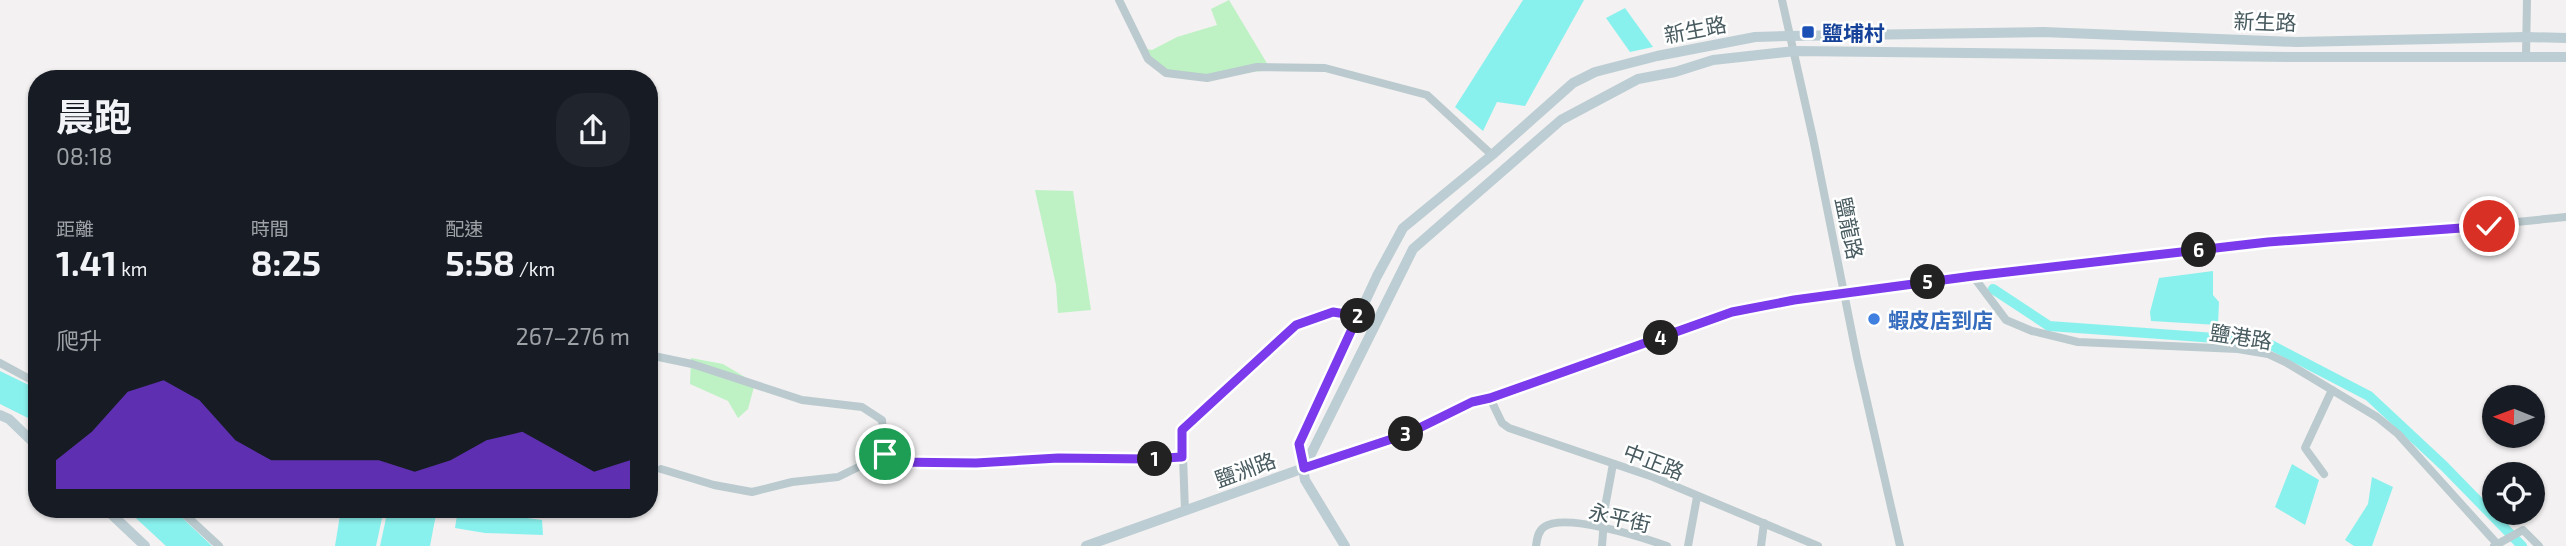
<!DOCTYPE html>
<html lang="zh-TW">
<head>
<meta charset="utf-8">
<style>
	:root { --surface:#171b24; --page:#20242c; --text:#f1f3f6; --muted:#9ea1a6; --accent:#7c3aed }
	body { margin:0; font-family:"Exo 2","Noto Sans TC",sans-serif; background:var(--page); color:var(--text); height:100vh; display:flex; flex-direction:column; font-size:26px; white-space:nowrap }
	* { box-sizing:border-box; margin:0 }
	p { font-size:23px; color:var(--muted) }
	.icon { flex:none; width:38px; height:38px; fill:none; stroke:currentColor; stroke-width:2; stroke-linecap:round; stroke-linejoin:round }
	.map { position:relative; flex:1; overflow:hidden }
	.panel { position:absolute; left:28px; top:70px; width:630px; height:448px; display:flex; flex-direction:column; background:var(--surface); border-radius:28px; box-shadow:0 2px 5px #0004 }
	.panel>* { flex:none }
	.needle { width:46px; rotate:271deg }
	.controls { position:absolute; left:2482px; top:385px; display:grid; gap:14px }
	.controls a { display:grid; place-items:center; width:63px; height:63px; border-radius:50%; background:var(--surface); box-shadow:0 2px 5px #0004; font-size:35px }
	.pin { position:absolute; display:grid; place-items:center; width:60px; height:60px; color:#fff; margin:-30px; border:4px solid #fff; border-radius:50%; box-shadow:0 2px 7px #0007 }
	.km { position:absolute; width:35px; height:35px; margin:-18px; border-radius:50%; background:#222; color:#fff; font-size:19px; line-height:35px; text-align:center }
	.round { display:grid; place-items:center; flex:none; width:74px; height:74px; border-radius:28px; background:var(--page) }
	.summary { display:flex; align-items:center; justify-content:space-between; height:119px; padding:0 28px }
	h1 { font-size:38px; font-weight:700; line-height:52px }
	.figures { display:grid; grid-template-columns:repeat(3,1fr); gap:10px; height:119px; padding:7px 28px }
	.figures div { display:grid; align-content:center }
	.figures b { font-size:35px; font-weight:700 }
	.figures small { font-size:19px; font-weight:400 }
	.figures p { font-size:19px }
	.chart { height:196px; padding:14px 28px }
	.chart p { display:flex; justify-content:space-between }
	.chart svg { width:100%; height:126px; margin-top:7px; fill:var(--accent); opacity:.7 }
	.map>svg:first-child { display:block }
</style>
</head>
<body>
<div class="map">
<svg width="2566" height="546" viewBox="0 0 2566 546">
	<rect width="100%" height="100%" fill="#f3f1f1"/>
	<g fill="#bef2c5">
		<path d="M1229,0L1271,70L1197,78L1164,74L1137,47L1152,50L1177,37L1217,25L1211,9Z"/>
		<path d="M1035,190L1073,191L1091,310L1058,313L1056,285Z"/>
		<path d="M691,358L723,364L755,383L748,409L738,418L728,401L690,384Z"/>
	</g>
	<g fill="#89f1ed">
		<path d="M1523,0H1584L1525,106L1497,102L1483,131L1455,107Z"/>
		<path d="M1625,8L1653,47L1630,52L1606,18Z"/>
		<path d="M2213,271V295L2219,302L2218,325L2151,321L2150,312L2159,278Z"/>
		<path d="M0,371L37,389V426L28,418L0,404Z"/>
		<path d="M2292,464L2319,480L2305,525L2275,507Z"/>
		<path d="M2372,477L2393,487L2372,546H2354L2345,540L2368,504Z"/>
		<path d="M126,509H173L212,546H166Z"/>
		<path d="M341,509H384L376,546H335Z"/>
		<path d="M388,509H437L430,546H380Z"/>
		<path d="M458,509H520L519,517L542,520L543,535L485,533L455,528Z"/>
	</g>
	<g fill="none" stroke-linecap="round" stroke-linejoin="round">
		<path stroke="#89f1ed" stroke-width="10" d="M1993,289L2049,326L2229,339L2271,345L2369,396L2444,466L2522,546"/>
		<g stroke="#bbcace" stroke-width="8">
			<path d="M1119,0L1148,59L1166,73L1207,78L1257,67L1325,68L1427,95L1492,155"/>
			<path d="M1782,0L1813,138L1857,358L1900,546"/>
			<path d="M2526,56L2527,0"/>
			<path d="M1973,276L2006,320L2032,331L2078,342L2238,349L2268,354L2287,363L2377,417L2398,434L2499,546"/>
			<path d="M649,355L692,364L802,400L862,407L882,420L885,454L893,462L976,463L1058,458L1147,459L1182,457"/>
			<path d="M0,363L37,383"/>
			<path d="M1490,398L1502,423L1509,428L1653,477L1818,546"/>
			<path d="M1304,468L1407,434L1472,402L1490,398L1732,312L1794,300L1973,276L2268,242L2396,234L2566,217"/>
			<path d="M661,469L714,485L752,492L792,482L838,477L885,454"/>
			<path d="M2324,474L2305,448L2332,390"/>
			<path d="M179,509L219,546"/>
			<path d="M1185,511L1182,430L1296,325L1333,312L1358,316"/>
			<path d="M1536,546C1537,539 1538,531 1544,527C1565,512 1644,538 1667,546"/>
			<path d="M1602,546L1605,507L1613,464"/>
			<path d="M1688,546L1697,497"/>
			<path d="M1761,546L1764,523"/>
			<path d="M2494,546L2523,530L2539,546"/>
		</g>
		<g stroke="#bccdd3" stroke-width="10">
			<path d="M0,415L9,419L37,446"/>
			<path d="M1304,468L1413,249L1561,120L1638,79L1675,72L1713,60L1795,51L2294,57H2566"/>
			<path d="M106,509L145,546"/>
			<path d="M1086,546L1304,468"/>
			<path d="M1345,546L1305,480L1299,444L1377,276L1403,228L1492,155L1573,83L1595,72L1657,56L1755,37L1789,36L2043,32L2296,42L2526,37L2566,38"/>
		</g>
	</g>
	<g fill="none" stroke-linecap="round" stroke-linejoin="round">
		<g stroke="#fff" stroke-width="14">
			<path id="route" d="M885,454L893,462L976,463L1058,458L1147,459L1182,457V430L1296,325L1333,312L1358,316L1299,444L1304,468L1407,434L1472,402L1490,398L1732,312L1794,300L1973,276L2268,242L2489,226"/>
		</g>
		<use href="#route" stroke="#7c3aed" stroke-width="9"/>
	</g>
	<rect fill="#1a4fb4" stroke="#fff" stroke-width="2.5" x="1801" y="25" width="14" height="14" rx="3.5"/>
	<circle fill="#3f7fe0" stroke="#fff" stroke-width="2.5" cx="1874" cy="319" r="7"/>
	<g text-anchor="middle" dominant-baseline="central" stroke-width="5" stroke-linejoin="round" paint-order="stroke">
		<g font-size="21" fill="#475a5f" stroke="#fff">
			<text transform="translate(2265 21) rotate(2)">新生路</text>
			<text transform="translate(1695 29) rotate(-11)">新生路</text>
			<text transform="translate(1850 228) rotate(78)">鹽龍路</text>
			<text transform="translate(2241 336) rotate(9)">鹽港路</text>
			<text transform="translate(1654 461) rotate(21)">中正路</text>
			<text transform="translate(1245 469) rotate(-20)">鹽洲路</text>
			<text transform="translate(1620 517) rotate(13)">永平街</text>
		</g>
		<g font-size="21" font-weight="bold" fill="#164399" stroke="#fff" text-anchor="start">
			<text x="1822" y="32">鹽埔村</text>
		</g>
		<g font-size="21" font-weight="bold" fill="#366cbe" stroke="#fff" text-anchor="start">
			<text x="1888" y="319">蝦皮店到店</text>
		</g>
	</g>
</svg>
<div class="controls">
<a><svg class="needle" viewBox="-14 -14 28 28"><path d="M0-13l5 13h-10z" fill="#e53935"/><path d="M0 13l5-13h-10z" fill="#9ea1a6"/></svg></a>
<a><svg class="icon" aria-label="locate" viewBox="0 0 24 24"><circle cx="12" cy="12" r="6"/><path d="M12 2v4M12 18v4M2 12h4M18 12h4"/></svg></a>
</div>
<div class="pin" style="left:885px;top:454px;background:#1e9e55"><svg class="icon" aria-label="arrive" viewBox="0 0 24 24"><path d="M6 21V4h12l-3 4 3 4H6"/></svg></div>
<div class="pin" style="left:2489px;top:226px;background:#d93025"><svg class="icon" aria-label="check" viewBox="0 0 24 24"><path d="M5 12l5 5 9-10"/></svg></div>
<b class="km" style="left:1155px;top:459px">1</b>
<b class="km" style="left:1358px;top:316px">2</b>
<b class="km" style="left:1406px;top:434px">3</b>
<b class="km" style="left:1661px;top:338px">4</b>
<b class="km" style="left:1928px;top:282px">5</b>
<b class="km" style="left:2199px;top:250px">6</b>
<section class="panel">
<div class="summary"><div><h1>晨跑</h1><p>08:18</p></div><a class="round"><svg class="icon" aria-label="share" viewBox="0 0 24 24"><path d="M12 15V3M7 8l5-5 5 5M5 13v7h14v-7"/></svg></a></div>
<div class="figures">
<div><p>距離</p><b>1.41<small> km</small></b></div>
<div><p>時間</p><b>8:25</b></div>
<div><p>配速</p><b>5:58<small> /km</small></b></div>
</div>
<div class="chart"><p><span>爬升</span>267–276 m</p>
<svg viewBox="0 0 160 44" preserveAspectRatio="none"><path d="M0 44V34L10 24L20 10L30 6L40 13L50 27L60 34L70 34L80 34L90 34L100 38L110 34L120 27L130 24L140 31L150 38L160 34V44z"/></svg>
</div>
</section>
</div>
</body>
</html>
